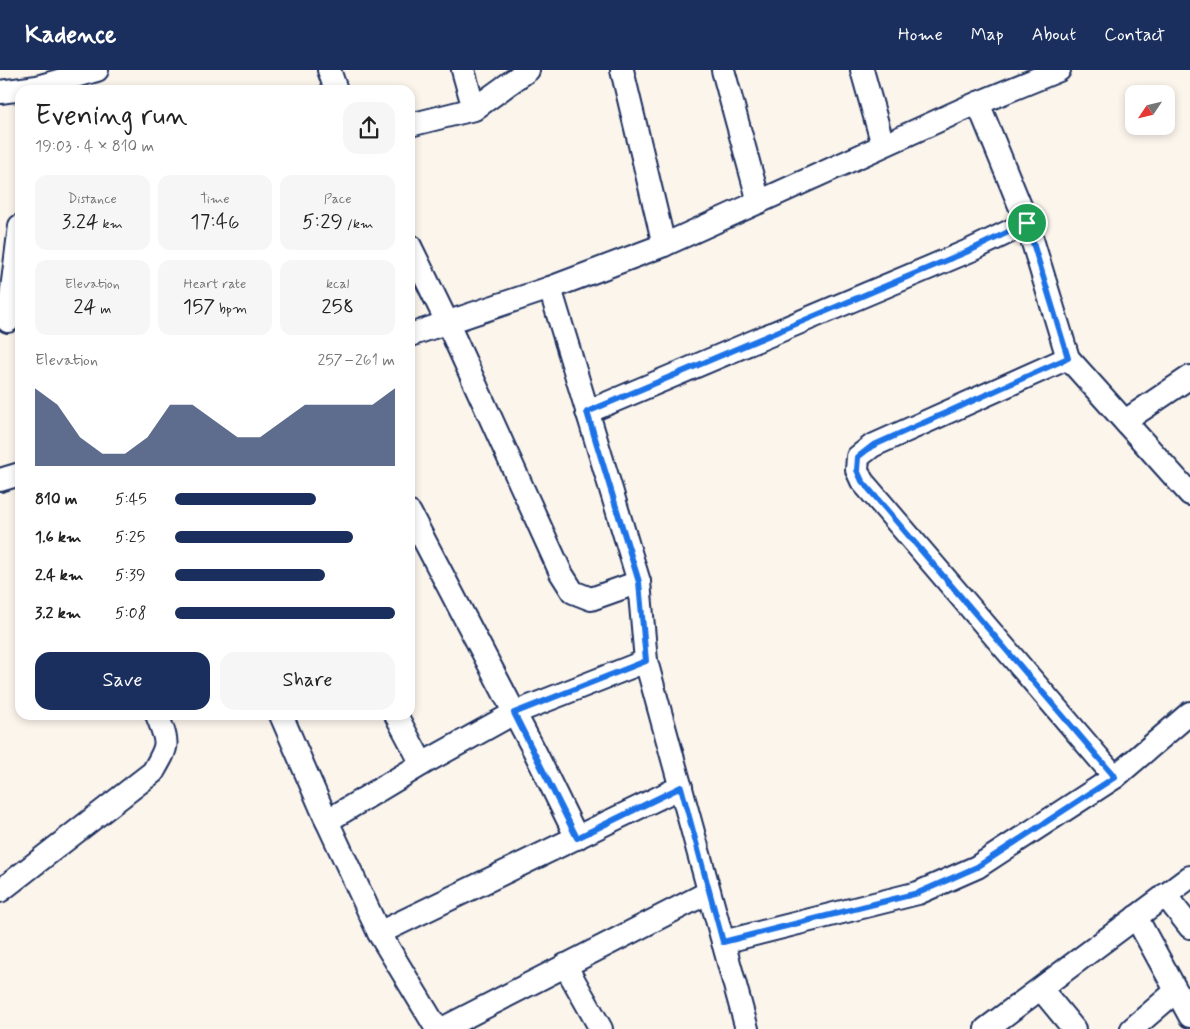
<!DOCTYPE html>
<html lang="en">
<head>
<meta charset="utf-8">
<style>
	:root { --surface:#fff; --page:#f6f6f6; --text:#222; --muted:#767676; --accent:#1b2f5e }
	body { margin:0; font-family:Mynerve,sans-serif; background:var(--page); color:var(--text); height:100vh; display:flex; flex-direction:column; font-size:19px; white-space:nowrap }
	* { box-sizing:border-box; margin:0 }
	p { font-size:16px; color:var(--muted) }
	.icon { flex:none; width:28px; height:28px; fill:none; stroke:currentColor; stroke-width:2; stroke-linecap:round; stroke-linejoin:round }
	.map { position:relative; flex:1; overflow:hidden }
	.details { position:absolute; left:15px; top:15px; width:400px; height:635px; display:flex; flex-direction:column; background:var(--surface); border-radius:15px; box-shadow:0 2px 8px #0003 }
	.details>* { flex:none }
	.needle { width:32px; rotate:235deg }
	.buttons { position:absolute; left:1125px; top:15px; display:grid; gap:10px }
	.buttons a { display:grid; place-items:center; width:50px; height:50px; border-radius:10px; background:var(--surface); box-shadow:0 2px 8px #0003; font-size:25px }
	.pin { position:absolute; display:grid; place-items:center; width:42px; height:42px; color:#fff; margin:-21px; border:2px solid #fff; border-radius:50%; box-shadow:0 1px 5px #0007 }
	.round { display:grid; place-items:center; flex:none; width:52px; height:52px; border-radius:15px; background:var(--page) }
	.head { display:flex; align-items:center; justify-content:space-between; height:85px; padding:0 20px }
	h1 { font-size:28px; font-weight:600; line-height:38px }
	.stats { display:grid; grid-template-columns:repeat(3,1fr); gap:8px; height:85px; padding:5px 20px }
	.stats div { display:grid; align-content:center; border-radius:12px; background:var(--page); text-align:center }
	.stats b { font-size:21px; font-weight:600 }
	.stats small { font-size:14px; font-weight:400 }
	.stats p { font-size:14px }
	.chart { height:140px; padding:10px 20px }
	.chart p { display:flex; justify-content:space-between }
	.chart svg { width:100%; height:90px; margin-top:5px; fill:var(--accent); opacity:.7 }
	.button { display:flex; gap:10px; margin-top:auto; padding:10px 20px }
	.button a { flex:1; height:58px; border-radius:15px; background:var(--accent); color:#fff; font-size:20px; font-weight:600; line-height:58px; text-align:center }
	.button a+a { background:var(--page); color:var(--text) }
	ul { padding:0 20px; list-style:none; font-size:16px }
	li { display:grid; grid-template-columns:80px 60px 1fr; align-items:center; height:38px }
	li i { height:12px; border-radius:6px; background:var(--accent) }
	header { display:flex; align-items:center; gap:30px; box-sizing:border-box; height:70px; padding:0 25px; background:var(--accent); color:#fff }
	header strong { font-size:24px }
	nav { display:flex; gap:28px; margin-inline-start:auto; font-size:18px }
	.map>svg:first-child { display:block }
</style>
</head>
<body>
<header>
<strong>Kadence</strong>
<nav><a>Home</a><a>Map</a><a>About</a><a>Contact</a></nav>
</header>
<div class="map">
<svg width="1190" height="959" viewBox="0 0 1190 959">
	<rect width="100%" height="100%" fill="#fcf5ec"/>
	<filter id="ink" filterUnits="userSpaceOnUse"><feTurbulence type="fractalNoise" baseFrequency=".02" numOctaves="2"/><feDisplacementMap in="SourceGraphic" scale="10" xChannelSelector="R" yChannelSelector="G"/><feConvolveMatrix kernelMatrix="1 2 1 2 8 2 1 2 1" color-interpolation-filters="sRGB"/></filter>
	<g filter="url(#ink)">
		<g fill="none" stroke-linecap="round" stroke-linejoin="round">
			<g stroke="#1b2f5e" stroke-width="26">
				<g id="street">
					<path d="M329,0L336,20"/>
					<path d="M463,0L474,39"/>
					<path d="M622,0L664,175"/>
					<path d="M723,0L759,132"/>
					<path d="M862,0L883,75"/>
					<path d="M0,22L37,17L97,0"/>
					<path d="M978,33L1027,153L1068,288L1190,424"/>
					<path d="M410,55L474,39L528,0"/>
					<path d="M410,176L447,252L561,503L573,522L591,529L639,512"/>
					<path d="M550,218L639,512L646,591L747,959"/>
					<path d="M8,251L20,156"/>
					<path d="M410,265L550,218L664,175L966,38L1059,0"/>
					<path d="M1068,288L872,376L858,387L857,400L862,411L1115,707"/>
					<path d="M587,342L971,180L1027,153"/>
					<path d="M1125,351L1190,307"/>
					<path d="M0,410L20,404"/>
					<path d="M410,443L535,682L577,768"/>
					<path d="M281,645L327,751L379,863L681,717"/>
					<path d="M396,645L422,694"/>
					<path d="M327,751L422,694L514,643L646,591"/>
					<path d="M0,821L153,702C169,674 169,675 157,645"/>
					<path d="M1165,825L1190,857"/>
					<path d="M1136,847L1190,946"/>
					<path d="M379,863L437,959"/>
					<path d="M723,872L918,823L977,797L1115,707L1190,643"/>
					<path d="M565,895L601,959"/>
					<path d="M1041,919L1074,959"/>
					<path d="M442,959L709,822"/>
					<path d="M986,959L1190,807"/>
					<path d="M1132,959L1176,921"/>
				</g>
			</g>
			<use href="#street" stroke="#fff" stroke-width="22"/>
		</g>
	</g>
	<g fill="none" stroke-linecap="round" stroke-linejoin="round" filter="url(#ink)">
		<g stroke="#fff" stroke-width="10">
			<path id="route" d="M1027,153L1068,288L872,376L858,387L857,400L862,411L1115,707L977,797L918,823L723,872L681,717L577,768L514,643L646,591L639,512L587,342L971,180Z"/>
		</g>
		<use href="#route" stroke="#1a73e8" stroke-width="6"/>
	</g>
</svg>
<div class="buttons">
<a><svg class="needle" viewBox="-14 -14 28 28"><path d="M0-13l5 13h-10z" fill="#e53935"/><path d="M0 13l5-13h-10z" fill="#767676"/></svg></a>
</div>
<div class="pin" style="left:1027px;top:153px;background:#1e9e55"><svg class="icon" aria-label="arrive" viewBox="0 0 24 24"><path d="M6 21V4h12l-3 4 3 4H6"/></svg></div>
<section class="details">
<div class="head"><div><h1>Evening run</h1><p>19:03 · 4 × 810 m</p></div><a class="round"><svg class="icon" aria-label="share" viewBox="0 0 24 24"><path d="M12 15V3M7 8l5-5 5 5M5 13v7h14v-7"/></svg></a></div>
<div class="stats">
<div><p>Distance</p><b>3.24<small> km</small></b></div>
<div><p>Time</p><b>17:46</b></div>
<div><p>Pace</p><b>5:29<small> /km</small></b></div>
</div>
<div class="stats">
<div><p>Elevation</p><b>24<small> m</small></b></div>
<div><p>Heart rate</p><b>157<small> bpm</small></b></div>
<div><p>kcal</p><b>258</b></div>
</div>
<div class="chart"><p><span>Elevation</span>257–261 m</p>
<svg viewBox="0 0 160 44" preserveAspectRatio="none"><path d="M0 44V6L10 14L20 30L30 38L40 38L50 30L60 14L70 14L80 22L90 30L100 30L110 22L120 14L130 14L140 14L150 14L160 6V44z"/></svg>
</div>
<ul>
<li><b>810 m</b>5:45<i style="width:64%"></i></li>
<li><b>1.6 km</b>5:25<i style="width:81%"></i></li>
<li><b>2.4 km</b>5:39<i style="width:68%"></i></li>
<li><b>3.2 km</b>5:08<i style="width:100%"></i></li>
</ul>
<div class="button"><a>Save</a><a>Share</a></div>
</section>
</div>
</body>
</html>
